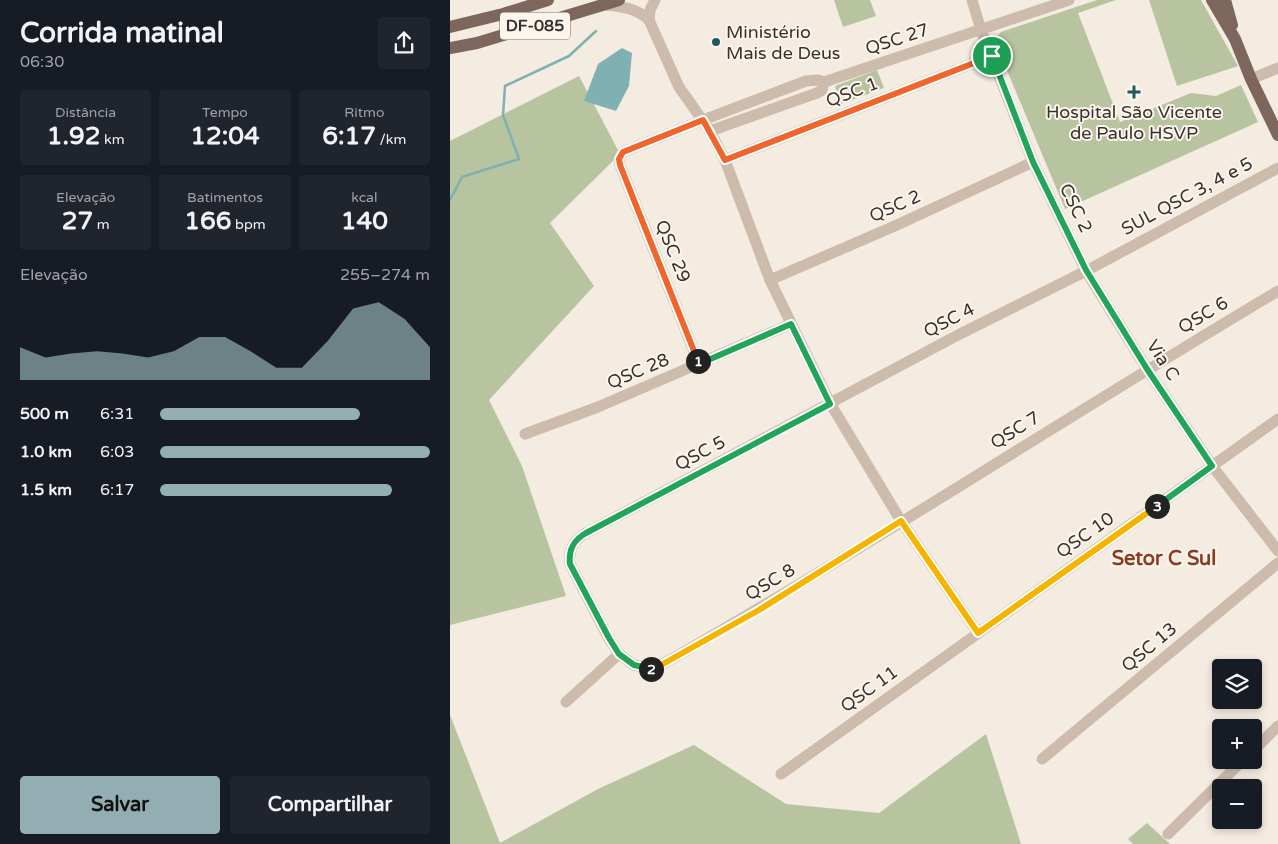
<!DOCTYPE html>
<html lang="pt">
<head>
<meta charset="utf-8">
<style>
	:root { --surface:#171b24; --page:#20242c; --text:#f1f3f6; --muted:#9ea1a6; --accent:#92aeb2 }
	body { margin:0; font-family:"Varela Round",sans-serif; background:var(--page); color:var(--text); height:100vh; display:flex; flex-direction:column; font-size:19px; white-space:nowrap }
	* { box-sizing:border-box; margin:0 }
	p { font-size:16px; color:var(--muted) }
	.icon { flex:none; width:28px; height:28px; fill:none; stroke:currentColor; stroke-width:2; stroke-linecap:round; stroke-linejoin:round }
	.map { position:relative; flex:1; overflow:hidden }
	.sheet { display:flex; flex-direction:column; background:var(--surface); width:450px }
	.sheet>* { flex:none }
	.fabs { position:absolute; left:762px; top:659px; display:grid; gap:10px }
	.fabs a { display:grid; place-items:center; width:50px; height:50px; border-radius:5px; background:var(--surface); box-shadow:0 2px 8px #0003; font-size:25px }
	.pin { position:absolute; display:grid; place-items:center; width:42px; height:42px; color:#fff; margin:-21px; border:2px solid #fff; border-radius:50%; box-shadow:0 1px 5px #0007 }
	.km { position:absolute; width:25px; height:25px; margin:-12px; border-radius:50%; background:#222; color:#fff; font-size:14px; line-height:25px; text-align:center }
	.round { display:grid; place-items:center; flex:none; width:52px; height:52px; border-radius:5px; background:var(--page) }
	.summary { display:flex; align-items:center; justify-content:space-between; height:85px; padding:0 20px }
	h1 { font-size:28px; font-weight:700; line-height:38px }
	.stats { display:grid; grid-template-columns:repeat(3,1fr); gap:8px; height:85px; padding:5px 20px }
	.stats div { display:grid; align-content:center; border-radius:5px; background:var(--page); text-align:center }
	.stats b { font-size:25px; font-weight:700 }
	.stats small { font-size:14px; font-weight:400 }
	.stats p { font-size:14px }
	.chart { height:140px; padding:10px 20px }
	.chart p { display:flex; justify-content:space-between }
	.chart svg { width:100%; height:90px; margin-top:5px; fill:var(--accent); opacity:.7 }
	.cta { display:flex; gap:10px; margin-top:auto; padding:10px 20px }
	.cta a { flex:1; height:58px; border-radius:5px; background:var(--accent); color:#111; font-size:20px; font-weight:700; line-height:58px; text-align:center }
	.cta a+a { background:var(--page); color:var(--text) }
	ul { padding:0 20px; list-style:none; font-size:16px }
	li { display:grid; grid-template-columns:80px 60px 1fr; align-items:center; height:38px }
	li i { height:12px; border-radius:6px; background:var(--accent) }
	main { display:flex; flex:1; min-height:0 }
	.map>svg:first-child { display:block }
</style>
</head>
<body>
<main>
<section class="sheet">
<div class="summary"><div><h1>Corrida matinal</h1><p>06:30</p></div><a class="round"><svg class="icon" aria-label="share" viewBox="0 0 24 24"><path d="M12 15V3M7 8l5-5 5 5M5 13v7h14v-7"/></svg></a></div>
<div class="stats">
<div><p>Distância</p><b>1.92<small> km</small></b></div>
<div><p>Tempo</p><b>12:04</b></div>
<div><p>Ritmo</p><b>6:17<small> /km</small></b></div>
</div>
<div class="stats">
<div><p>Elevação</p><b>27<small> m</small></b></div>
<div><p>Batimentos</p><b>166<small> bpm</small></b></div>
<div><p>kcal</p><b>140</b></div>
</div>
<div class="chart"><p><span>Elevação</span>255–274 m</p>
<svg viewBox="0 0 160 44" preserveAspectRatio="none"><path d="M0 44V28L10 33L20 31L30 30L40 31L50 33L60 30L70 23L80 23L90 30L100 38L110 38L120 25L130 9L140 6L150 14L160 28V44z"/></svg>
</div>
<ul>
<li><b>500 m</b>6:31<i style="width:74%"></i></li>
<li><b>1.0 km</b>6:03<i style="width:100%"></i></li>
<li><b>1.5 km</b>6:17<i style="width:86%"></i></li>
</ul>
<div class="cta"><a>Salvar</a><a>Compartilhar</a></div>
</section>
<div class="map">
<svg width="828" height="844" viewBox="0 0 828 844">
	<rect width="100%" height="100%" fill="#f4ebe1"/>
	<g fill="#b8c4a0">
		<path d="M384,0H420L426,16L393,27Z"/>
		<path d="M647,0H666L628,13L670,122L741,93L766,96L791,85L808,122L615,209L546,44V37L551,32Z"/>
		<path d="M699,0H751L788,66L727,86Z"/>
		<path d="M427,70L434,88L391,104L385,86Z"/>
		<path d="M129,76L170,154L100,223L144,286L39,400L72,466L116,596L0,625V141Z"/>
		<path d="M0,715L50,843L148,789L244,745L336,804L429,813L536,734L571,844H0Z"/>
		<path d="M697,823L720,844H683L678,839Z"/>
	</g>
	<path fill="#7fb0b2" d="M172,48L182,53L179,86L166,111L134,101L148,64Z"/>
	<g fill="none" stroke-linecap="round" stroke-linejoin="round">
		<path stroke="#7fb0b2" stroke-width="2.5" d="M0,200L12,177L69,159L53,115L55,86L119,56L146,31"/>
		<g stroke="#cdbbac" stroke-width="11">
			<path d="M522,0L531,30L583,162L636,271L697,369L763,467L828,551"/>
			<path d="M156,5C173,7 186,8 199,20L229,87L260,131L275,160L320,280L380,403L451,521L528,633"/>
			<path d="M199,20L200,10L205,0"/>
			<path d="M801,79L828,68"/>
			<path d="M260,131L367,93L372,90L374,82"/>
			<path d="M275,160L542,56"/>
			<path d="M828,168L636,271L508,335L136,533C124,540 118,549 120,564L159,639L169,654L184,665L204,669C416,549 619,415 828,291"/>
			<path d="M320,280L447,225L583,162"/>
			<path d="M249,364L170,165L169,159L173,152L253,120L356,81L368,80L374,82L619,0"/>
			<path d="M75,434L148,407L341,324"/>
			<path d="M116,702L169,654"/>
			<path d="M804,750L828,726"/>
			<path d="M592,759L828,563"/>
			<path d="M331,774L828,419"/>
			<path d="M718,834L793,760"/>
		</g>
		<g stroke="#7d675c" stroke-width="12">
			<path d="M762,0L785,39L801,79L828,135"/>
			<path d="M775,0L782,25"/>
			<path d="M0,27L53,14L98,0"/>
			<path d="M0,48L27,43L169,0"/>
		</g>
	</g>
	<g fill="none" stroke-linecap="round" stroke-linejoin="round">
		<g stroke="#fff" stroke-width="10">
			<path id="split-1" d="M248,361L170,165L169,159L173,152L253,120L275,160L542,56"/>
		</g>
		<g stroke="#fff" stroke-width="10">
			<path id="split-2" d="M201,669L184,665L169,654L159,638L120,564C118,549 124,540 136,533L380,404L341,324L249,364L248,361"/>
		</g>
		<g stroke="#fff" stroke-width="10">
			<path id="split-3" d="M201,669H204L309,610L451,521L528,633L707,506"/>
		</g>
		<g stroke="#fff" stroke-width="10">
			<path id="split-4" d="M542,56L583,162L636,270L697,369L762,466L707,506"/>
		</g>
		<use href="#split-1" stroke="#f0652b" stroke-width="6"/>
		<use href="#split-2" stroke="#22a559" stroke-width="6"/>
		<use href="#split-3" stroke="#f5b400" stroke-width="6"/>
		<use href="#split-4" stroke="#22a559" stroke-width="6"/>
	</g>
	<g fill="#1f5a5e" stroke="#fbf5ee" stroke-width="2">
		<circle cx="266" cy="42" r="5"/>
		<path d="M681.5 84.5h5v5h5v5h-5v5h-5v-5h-5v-5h5z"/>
	</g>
	<g text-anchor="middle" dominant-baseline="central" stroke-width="4" stroke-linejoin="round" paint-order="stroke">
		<rect fill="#fbf5ee" stroke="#756b66" stroke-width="1" x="50" y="12.5" width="70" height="27" rx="4"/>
		<g font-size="16" font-weight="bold" fill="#3b302b">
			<text x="85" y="26">DF-085</text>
		</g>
		<g font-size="18" fill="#3b302b" stroke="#fbf5ee" text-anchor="start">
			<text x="276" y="32">Ministério<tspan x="276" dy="21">Mais de Deus</tspan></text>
			<text x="684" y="112" text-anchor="middle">Hospital São Vicente<tspan x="684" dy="21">de Paulo HSVP</tspan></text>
		</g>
		<g font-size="18" fill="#3b302b" stroke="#fbf5ee">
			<text transform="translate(447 39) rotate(-18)">QSC 27</text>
			<text transform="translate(402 92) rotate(-21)">QSC 1</text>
			<text transform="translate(737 196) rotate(-28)">SUL QSC 3, 4 e 5</text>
			<text transform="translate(445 206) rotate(-24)">QSC 2</text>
			<text transform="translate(626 208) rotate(64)">CSC 2</text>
			<text transform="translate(223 251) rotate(68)">QSC 29</text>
			<text transform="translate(753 315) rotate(-31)">QSC 6</text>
			<text transform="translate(499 320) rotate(-27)">QSC 4</text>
			<text transform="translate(713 360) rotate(57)">Via C</text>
			<text transform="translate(188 371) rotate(-23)">QSC 28</text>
			<text transform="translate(565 430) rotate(-32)">QSC 7</text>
			<text transform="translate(250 453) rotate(-28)">QSC 5</text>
			<text transform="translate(635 535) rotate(-35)">QSC 10</text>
			<text transform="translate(320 582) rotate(-31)">QSC 8</text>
			<text transform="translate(699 647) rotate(-40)">QSC 13</text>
			<text transform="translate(419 689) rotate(-36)">QSC 11</text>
		</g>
		<g font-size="20" font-weight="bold" fill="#8c3b22" stroke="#fbf5ee">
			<text x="714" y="559">Setor C Sul</text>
		</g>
	</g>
</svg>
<div class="fabs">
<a><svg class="icon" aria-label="layers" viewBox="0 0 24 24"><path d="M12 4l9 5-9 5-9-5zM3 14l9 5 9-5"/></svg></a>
<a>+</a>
<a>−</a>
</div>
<div class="pin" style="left:542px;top:56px;background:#1e9e55"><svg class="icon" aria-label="arrive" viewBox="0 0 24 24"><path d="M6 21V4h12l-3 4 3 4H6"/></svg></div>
<b class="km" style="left:248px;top:361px">1</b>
<b class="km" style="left:201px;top:669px">2</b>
<b class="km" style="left:707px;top:506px">3</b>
</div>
</main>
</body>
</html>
